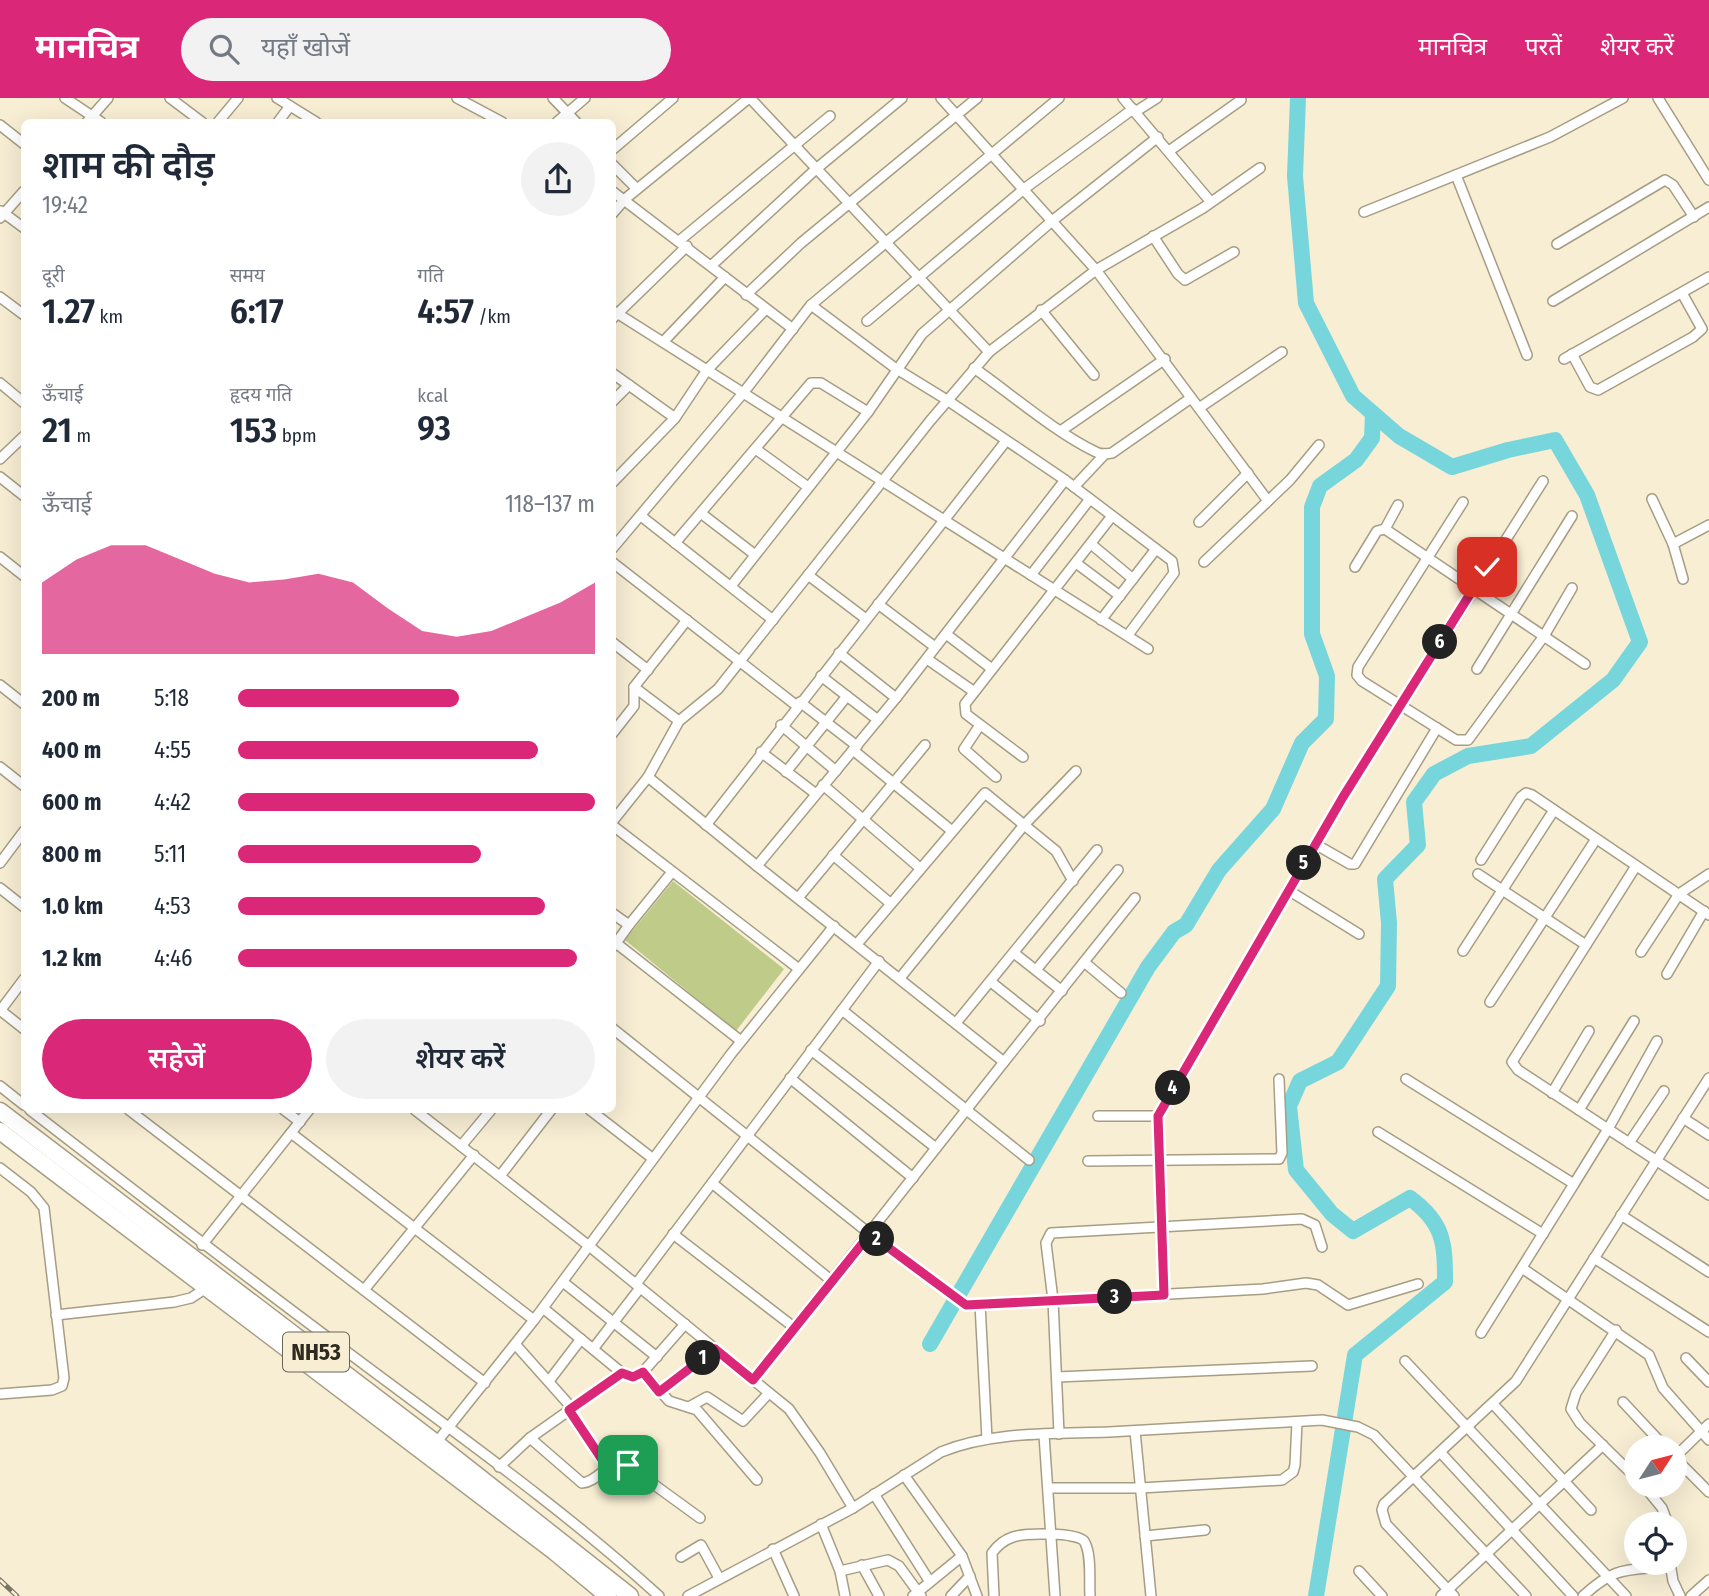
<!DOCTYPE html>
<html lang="hi">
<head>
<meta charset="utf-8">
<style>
	:root { --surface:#fff; --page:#f2f2f3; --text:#1f2937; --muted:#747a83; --accent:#db2777 }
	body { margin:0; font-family:"Fira Sans Condensed","Noto Sans Devanagari",sans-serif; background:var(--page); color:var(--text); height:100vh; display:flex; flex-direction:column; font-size:26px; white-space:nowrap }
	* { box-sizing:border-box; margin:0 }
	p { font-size:23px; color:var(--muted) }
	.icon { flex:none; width:38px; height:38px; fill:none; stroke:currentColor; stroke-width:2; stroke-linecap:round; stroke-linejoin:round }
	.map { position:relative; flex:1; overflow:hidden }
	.side { position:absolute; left:21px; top:21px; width:595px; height:994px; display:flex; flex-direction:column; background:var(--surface); border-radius:10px; box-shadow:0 7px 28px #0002 }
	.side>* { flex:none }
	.needle { width:46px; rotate:54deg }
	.fabs { position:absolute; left:1624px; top:1337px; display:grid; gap:14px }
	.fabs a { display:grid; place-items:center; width:63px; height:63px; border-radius:50%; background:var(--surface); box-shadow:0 7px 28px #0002; font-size:35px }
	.pin { position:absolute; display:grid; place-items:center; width:60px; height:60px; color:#fff; margin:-30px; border-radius:14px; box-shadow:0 4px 10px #0006 }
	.km { position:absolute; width:35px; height:35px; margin:-18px; border-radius:50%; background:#222; color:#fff; font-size:19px; line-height:35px; text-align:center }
	.round { display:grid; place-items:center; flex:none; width:74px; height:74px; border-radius:37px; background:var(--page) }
	.overview { display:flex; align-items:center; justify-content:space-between; height:119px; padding:0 21px }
	h1 { font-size:38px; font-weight:600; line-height:52px }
	.figures { display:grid; grid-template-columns:repeat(3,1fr); gap:10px; height:119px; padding:7px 21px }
	.figures div { display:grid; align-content:center }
	.figures b { font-size:35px; font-weight:600 }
	.figures small { font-size:19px; font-weight:400 }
	.figures p { font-size:19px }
	.chart { height:196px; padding:14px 21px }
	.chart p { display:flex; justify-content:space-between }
	.chart svg { width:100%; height:126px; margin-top:7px; fill:var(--accent); opacity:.7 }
	.button { display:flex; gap:14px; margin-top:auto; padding:14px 21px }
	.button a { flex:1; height:80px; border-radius:42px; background:var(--accent); color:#fff; font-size:28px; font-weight:600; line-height:80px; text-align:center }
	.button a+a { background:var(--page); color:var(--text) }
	ul { padding:0 21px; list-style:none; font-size:23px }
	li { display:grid; grid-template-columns:112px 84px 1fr; align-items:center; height:52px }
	li i { height:18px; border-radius:9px; background:var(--accent) }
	header { display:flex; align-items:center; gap:42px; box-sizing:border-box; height:98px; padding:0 35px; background:var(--accent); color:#fff }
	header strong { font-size:33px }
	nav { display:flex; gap:38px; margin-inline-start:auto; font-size:24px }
	.search { width:490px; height:63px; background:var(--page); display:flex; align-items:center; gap:18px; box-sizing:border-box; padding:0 24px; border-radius:38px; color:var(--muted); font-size:26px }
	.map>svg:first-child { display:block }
</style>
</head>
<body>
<header>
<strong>मानचित्र</strong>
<div class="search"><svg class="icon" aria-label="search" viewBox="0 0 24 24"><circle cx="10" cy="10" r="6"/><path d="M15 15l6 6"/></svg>यहाँ खोजें</div>
<nav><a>मानचित्र</a><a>परतें</a><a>शेयर करें</a></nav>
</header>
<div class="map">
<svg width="1709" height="1498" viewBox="0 0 1709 1498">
	<rect width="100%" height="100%" fill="#f8eed4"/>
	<path fill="#becb89" d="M673,783L784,871L736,933L625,842Z"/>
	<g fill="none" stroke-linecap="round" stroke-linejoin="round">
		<g stroke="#77d6dc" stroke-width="16">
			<path d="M1298,0L1295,78L1306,205L1353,298L1399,338L1452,369L1508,352L1555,342L1587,397L1640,544L1613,582L1531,648L1468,658L1434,676L1414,704L1418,747L1385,781L1389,825L1388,888L1338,964L1300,983L1289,1008L1296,1072L1332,1116L1353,1133L1410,1100C1444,1125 1445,1145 1445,1184L1355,1257L1316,1498"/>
			<path d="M930,1246L1148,869L1174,834L1186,827L1219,772L1273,711L1302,645L1326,621L1327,578L1312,536V409L1320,388L1356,362L1372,340L1373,316"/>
		</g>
		<g stroke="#a69d84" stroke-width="12">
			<g id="street">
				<path d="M65,0L101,24"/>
				<path d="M170,0L202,24"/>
				<path d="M277,0L316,24"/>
				<path d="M457,0L502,24"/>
				<path d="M553,0L576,24"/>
				<path d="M750,0L989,254L1096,172L1203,110L1260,70"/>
				<path d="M941,0L1096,172L1268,403"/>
				<path d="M1123,0L1210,103"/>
				<path d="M1658,0L1709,82"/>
				<path d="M1135,14L1157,0"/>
				<path d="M87,24L108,0"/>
				<path d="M218,24L238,0"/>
				<path d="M278,24L290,8"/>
				<path d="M557,24L585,0"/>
				<path d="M0,27L24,46"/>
				<path d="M612,52L673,0"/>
				<path d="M1169,53L1241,2"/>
				<path d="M612,66L637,91"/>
				<path d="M1456,77L1527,257"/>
				<path d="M612,93L793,231"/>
				<path d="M1,113L24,130"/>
				<path d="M1364,114L1550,39L1623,0"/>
				<path d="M612,116L625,101L749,0"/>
				<path d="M0,120L24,93"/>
				<path d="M1153,138L1178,176L1185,182L1234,154"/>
				<path d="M679,143L830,18"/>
				<path d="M1557,146L1665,82L1673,87L1694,119"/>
				<path d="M712,167L816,71L902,0"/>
				<path d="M746,197L801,145L977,0"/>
				<path d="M0,199L24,217"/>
				<path d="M1553,203L1709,109"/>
				<path d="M811,207L895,270L947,302L1065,382L1172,463L1174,475L1128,537"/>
				<path d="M612,212L1148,551"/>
				<path d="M1041,212L1094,277"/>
				<path d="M612,221L687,148"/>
				<path d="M867,223L1024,91L1133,11"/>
				<path d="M663,244L725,179"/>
				<path d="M1572,256L1590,289L1598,292L1693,239L1702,231L1682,195"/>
				<path d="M1564,261L1709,179"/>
				<path d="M974,270C1011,296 1056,335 1096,354C1101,357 1106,356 1112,355L1191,300"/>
				<path d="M612,275L675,320"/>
				<path d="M0,285L24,305"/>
				<path d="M612,304L629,287"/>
				<path d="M1199,310L1282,254"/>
				<path d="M1062,332L1165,261"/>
				<path d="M757,352L808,389"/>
				<path d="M0,361L24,338"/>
				<path d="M0,379L24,398"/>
				<path d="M612,385L675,320L707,272L765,212"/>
				<path d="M1074,389L1105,356"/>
				<path d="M1652,401L1673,446L1683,481"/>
				<path d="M1463,404L1358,569L1357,577L1362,583L1456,642H1468L1544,538L1572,490"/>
				<path d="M1398,407L1385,431L1585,566"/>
				<path d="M702,416L754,456"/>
				<path d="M641,418L773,522"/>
				<path d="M1199,424L1248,375"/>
				<path d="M675,445L811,285H821L868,314"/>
				<path d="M1091,446L1133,481"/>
				<path d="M1673,446L1709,427"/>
				<path d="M612,451L744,294L811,207L1059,0"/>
				<path d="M0,459L24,478"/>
				<path d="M612,464L797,608"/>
				<path d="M1204,464L1290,382L1319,347"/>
				<path d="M1076,465L1120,498"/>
				<path d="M1355,469L1377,433L1385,431"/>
				<path d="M808,477L866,521"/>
				<path d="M1031,477L1090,401"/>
				<path d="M731,488L868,314L922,236L1052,123L1158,39"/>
				<path d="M878,506L935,549"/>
				<path d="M1101,522L1156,451"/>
				<path d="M946,536L992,571"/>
				<path d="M612,544L648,572"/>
				<path d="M839,555L896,600"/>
				<path d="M927,561L973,593"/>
				<path d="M1477,571L1572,418"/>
				<path d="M821,578L878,622"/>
				<path d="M0,587L24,606"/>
				<path d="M800,604L857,648"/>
				<path d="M679,623L634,589L687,522"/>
				<path d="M781,627L836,673"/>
				<path d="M980,627L964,651L996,679"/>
				<path d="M612,636L634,608V589"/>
				<path d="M853,652L952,733"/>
				<path d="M761,654L816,696"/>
				<path d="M1023,659L966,616L965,606L1112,418"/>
				<path d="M0,669L24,688"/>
				<path d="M786,674L847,598"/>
				<path d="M648,679L757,768L896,600L1065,382"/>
				<path d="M823,687L920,770"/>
				<path d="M612,724L648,679L679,623L718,591L930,323L989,254"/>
				<path d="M612,727L799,871"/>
				<path d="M706,727L1006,343"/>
				<path d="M1315,746L1350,766H1355L1437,630"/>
				<path d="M833,757L890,805"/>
				<path d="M1481,762L1521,699L1526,695L1532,697L1709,817"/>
				<path d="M0,765L24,733"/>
				<path d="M1636,768L1512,964L1518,972L1608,1031L1657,943"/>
				<path d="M1478,776L1586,847"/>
				<path d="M0,790L24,809"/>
				<path d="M1288,792L1359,836"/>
				<path d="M798,800L925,647"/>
				<path d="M612,815L629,827L614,848"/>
				<path d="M629,827L672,774"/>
				<path d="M616,845L741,943"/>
				<path d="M857,846L985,695L1056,753L1073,783"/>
				<path d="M1463,853L1554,712"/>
				<path d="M1641,854L1679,796L1709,776"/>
				<path d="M1014,855L1062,893"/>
				<path d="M1084,864L1121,895"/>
				<path d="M1036,872L1118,772"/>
				<path d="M1667,876L1704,813"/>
				<path d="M900,880L1024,727L1076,673"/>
				<path d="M991,884L1040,923"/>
				<path d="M1490,904L1596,741"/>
				<path d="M0,912L24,931"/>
				<path d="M842,912L1029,1062"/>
				<path d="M0,913L24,881"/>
				<path d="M956,925L1097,752"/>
				<path d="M612,930L870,1136L966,1207L1263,1191L1306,1185L1318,1187L1348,1207L1418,1186"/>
				<path d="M811,952L936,1050"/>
				<path d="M1004,964L1135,800"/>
				<path d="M790,980L913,1080"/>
				<path d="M1406,981L1574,1086L1481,1235"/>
				<path d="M0,988L24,1007"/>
				<path d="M1552,995L1589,933"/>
				<path d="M30,1012C136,1094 242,1176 350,1256C454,1334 562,1410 659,1498"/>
				<path d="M129,1012L485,1285"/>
				<path d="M284,1012L300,1024"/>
				<path d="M415,1012L589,1148L789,1311L820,1355L853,1410"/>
				<path d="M590,1012L652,1060"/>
				<path d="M1579,1012L1634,923"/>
				<path d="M1098,1018H1158"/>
				<path d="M1683,1020L1709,1037"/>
				<path d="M1378,1034L1543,1136"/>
				<path d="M291,1035L534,1222"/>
				<path d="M1629,1045L1664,993"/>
				<path d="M461,1048L491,1012"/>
				<path d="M1088,1063L1279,1061L1282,1055L1279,981"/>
				<path d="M0,1070L31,1094L44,1110L64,1280L62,1288L52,1292L0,1296"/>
				<path d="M500,1078L551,1012"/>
				<path d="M712,1085L832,1183"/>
				<path d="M1574,1086L1608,1031L1709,1097"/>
				<path d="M1621,1117L1709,1174"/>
				<path d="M673,1136L795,1230"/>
				<path d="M202,1147L309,1012"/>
				<path d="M1594,1160L1709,1234"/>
				<path d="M1522,1170L1649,1257L1663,1290L1709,1342"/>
				<path d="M563,1184L657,1259"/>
				<path d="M636,1186L879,863"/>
				<path d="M364,1192L474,1057"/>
				<path d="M1164,1197L1158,1018L1343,699L1543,383"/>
				<path d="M980,1206L987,1341"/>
				<path d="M543,1210L622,1275"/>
				<path d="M56,1217L174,1204L191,1200L206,1190"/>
				<path d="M1616,1232L1576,1295L1571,1311L1580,1325L1636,1380"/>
				<path d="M515,1246L572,1310"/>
				<path d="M593,1251L640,1190"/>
				<path d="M1686,1260L1709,1284"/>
				<path d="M1405,1263L1626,1498"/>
				<path d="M643,1274L669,1303L697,1312L757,1382"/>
				<path d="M1057,1279L1312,1268"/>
				<path d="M753,1282L1004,964L757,768"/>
				<path d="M549,1283L581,1241"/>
				<path d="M659,1294L715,1251"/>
				<path d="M1623,1304L1665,1349"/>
				<path d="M1493,1306L1591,1412"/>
				<path d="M689,1309L707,1299L743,1323L769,1295"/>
				<path d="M569,1312L607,1369"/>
				<path d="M1135,1333L1151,1498"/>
				<path d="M1059,1336L1053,1202L1046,1145L1051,1135L1302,1121L1315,1127L1322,1149"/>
				<path d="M1044,1337L1055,1498"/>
				<path d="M530,1340L582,1385C598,1384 606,1364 623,1364L700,1420"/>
				<path d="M436,1345L534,1222L731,956L834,828"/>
				<path d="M1441,1355L1573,1498"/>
				<path d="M1675,1359L1709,1326"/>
				<path d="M1675,1360L1709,1394"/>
				<path d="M499,1369L530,1340L622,1275L633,1279L643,1274L685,1226"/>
				<path d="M904,1377L962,1458L977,1498"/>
				<path d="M1644,1388L1662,1410L1668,1426"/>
				<path d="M1049,1390H1140L1282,1382L1293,1374L1295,1367L1297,1324"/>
				<path d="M874,1396L930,1484"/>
				<path d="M821,1426L840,1473L845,1498"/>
				<path d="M1145,1438L1205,1432"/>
				<path d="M773,1451L794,1498"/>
				<path d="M681,1459L701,1447L719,1480"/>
				<path d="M1670,1465L1673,1483L1680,1498"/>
				<path d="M862,1467L879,1498"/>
				<path d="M840,1473L888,1462L899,1468L921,1498"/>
				<path d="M1359,1473L1382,1498"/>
				<path d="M688,1498L853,1410L941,1354C992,1333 1054,1336 1109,1334C1180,1330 1251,1326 1322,1322L1358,1329L1374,1337L1526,1498"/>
				<path d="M913,1498L962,1458"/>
				<path d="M951,1498L970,1478"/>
				<path d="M994,1498L992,1455C997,1448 1004,1442 1013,1439C1025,1435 1077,1434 1084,1443C1092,1455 1089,1484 1090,1498"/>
				<path d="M1441,1498L1603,1347"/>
				<path d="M1454,1498L1386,1426L1382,1412L1384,1406L1516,1283L1709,980"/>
				<path d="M1583,1498C1617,1467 1626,1473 1669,1468"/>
				<path d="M1691,1498L1709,1482"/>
			</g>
		</g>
		<g stroke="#a69d84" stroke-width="19">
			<g id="highway">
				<path d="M0,1013L436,1345L630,1498"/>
				<path d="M0,1033L555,1454L608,1498"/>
			</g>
		</g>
		<use href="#street" stroke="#fff" stroke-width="9"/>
		<use href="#highway" stroke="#fff" stroke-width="16"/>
		<g stroke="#7c7666" stroke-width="5">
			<path id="rail" d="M0,1482L17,1498"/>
		</g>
		<use href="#rail" stroke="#f8eed4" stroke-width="2.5" stroke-dasharray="8" stroke-linecap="butt"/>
	</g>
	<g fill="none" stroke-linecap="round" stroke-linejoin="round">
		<g stroke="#fff" stroke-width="14">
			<path id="route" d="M628,1367L619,1364L607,1369L569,1312L622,1275L633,1279L643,1274L659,1294L715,1251L753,1282L870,1136L966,1207L1164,1197L1158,1018L1343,699L1487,469"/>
		</g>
		<use href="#route" stroke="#db2777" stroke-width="9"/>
	</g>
	<g text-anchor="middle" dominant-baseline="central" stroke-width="6" stroke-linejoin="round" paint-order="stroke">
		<rect fill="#f8eed4" stroke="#6b6557" stroke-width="2" x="283" y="1234.5" width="66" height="39" rx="5"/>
		<g font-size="23" font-weight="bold" fill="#2e2a21">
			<text x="316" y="1254">NH53</text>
		</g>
	</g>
</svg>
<div class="fabs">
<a><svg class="needle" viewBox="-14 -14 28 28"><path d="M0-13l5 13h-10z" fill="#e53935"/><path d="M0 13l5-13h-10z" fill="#747a83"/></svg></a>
<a><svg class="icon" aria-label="locate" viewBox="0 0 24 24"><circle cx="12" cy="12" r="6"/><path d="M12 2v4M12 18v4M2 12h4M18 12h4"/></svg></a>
</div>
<div class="pin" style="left:628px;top:1367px;background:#1e9e55"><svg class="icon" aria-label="arrive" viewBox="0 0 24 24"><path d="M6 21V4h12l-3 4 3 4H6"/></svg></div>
<div class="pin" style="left:1487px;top:469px;background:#d93025"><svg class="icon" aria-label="check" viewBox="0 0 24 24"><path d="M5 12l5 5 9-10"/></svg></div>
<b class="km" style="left:703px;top:1260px">1</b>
<b class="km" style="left:877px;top:1141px">2</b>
<b class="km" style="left:1115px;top:1199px">3</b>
<b class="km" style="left:1173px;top:990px">4</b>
<b class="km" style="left:1304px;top:765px">5</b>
<b class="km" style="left:1440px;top:544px">6</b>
<section class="side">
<div class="overview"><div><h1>शाम की दौड़</h1><p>19:42</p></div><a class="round"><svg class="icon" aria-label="share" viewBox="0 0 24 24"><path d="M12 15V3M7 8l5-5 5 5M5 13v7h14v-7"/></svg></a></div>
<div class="figures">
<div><p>दूरी</p><b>1.27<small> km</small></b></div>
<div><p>समय</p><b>6:17</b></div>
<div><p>गति</p><b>4:57<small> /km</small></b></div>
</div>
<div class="figures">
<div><p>ऊँचाई</p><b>21<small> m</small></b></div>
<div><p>हृदय गति</p><b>153<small> bpm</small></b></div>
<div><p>kcal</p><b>93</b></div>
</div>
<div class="chart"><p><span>ऊँचाई</span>118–137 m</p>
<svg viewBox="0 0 160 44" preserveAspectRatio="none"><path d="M0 44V19L10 11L20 6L30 6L40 11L50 16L60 19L70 18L80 16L90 19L100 28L110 36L120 38L130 36L140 31L150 26L160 19V44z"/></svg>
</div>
<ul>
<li><b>200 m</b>5:18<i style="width:62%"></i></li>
<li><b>400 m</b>4:55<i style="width:84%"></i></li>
<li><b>600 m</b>4:42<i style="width:100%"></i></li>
<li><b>800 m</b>5:11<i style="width:68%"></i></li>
<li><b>1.0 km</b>4:53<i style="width:86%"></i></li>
<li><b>1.2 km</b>4:46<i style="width:95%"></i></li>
</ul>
<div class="button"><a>सहेजें</a><a>शेयर करें</a></div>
</section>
</div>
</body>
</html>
